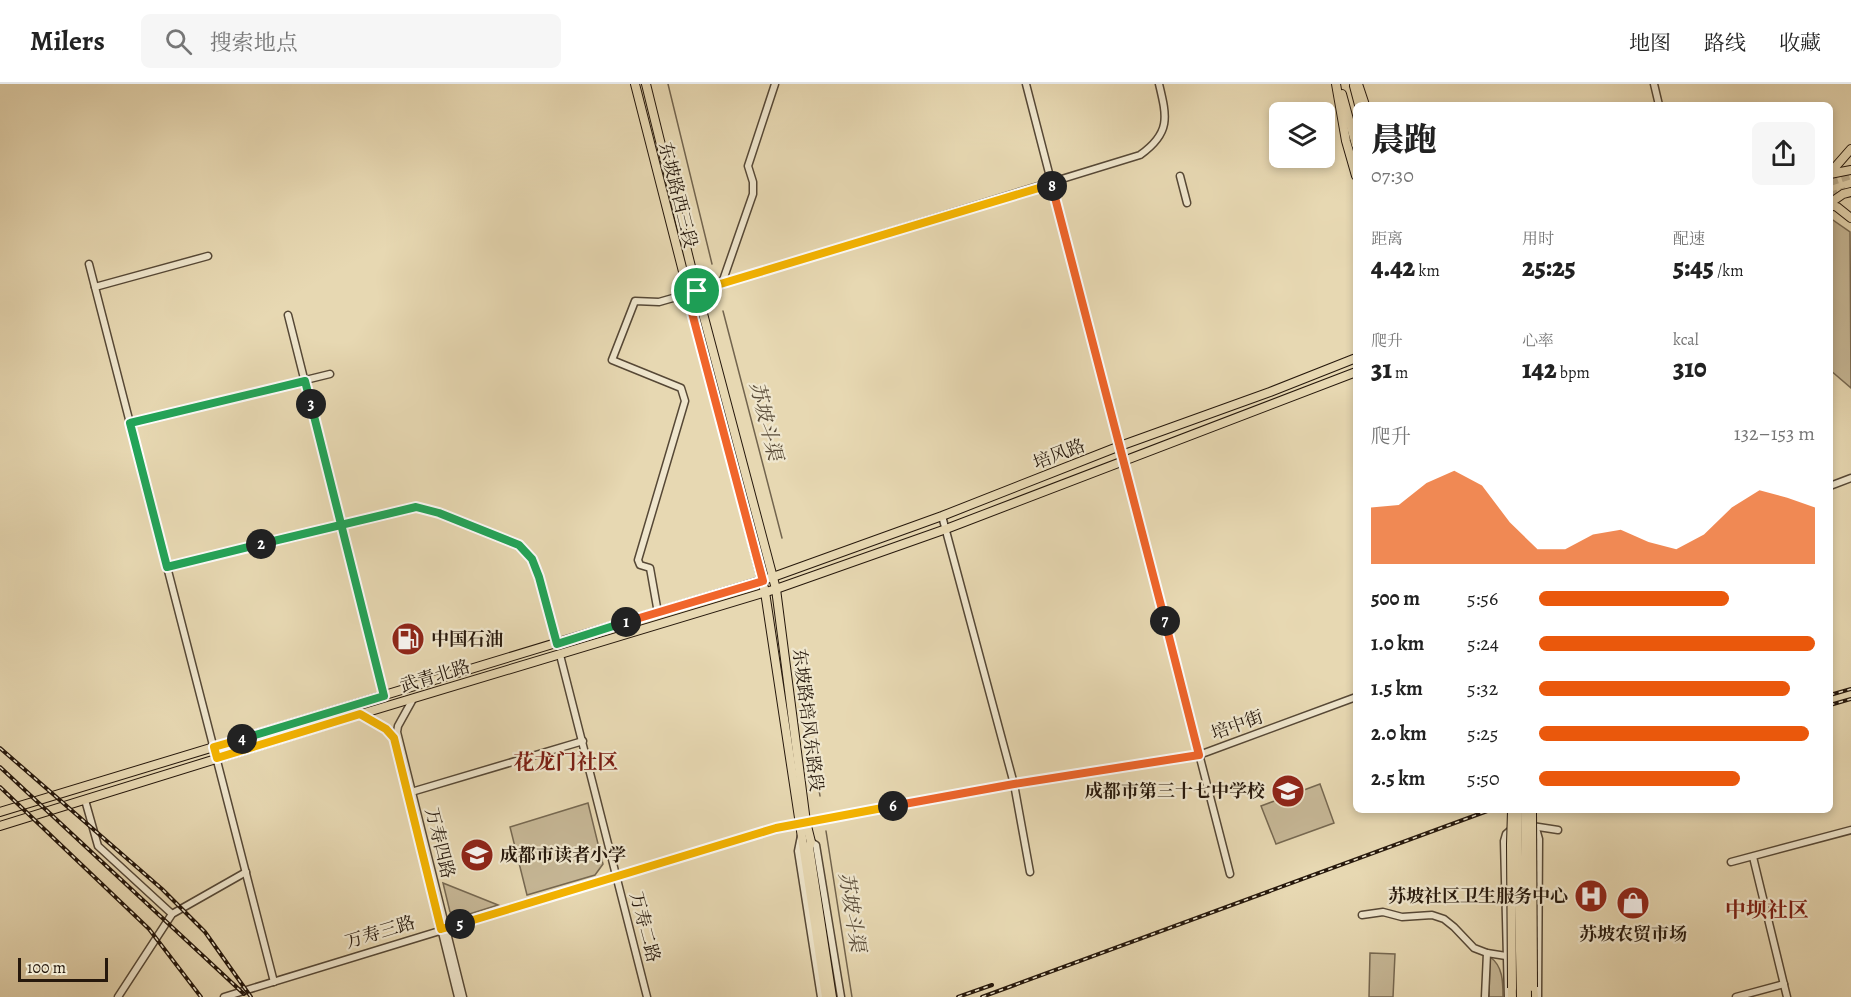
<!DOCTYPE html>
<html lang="zh">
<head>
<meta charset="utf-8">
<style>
	:root { --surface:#fff; --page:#f6f6f6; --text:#222; --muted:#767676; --line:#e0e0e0; --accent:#ea580c }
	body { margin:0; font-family:Alegreya,"Noto Serif SC",serif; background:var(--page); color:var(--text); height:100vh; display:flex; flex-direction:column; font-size:22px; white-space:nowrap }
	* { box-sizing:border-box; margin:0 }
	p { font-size:20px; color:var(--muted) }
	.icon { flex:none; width:33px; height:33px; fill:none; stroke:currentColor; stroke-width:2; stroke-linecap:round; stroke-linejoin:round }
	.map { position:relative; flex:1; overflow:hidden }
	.drawer { position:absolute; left:1353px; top:18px; width:480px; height:711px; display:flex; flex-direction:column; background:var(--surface); border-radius:9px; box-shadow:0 3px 9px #0003 }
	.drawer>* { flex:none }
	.controls { position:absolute; left:1269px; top:18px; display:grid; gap:12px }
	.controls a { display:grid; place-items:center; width:66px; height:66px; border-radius:9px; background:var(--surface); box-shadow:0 3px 9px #0003; font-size:30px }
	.scale { position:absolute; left:18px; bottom:15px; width:90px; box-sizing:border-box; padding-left:6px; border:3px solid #26180c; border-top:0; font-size:16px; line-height:21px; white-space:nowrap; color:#26180c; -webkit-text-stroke:4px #efe6cd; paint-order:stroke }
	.pin { position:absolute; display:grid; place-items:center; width:51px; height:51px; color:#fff; margin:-26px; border:3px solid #fff; border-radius:50%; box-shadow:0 2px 6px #0007 }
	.km { position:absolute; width:30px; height:30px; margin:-15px; border-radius:50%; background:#222; color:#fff; font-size:16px; line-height:30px; text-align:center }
	.round { display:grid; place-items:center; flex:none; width:63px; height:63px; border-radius:9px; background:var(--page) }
	.overview { display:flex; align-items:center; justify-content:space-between; height:102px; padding:0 18px }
	h1 { font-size:33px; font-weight:800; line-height:45px }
	.metrics { display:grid; grid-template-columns:repeat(3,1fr); gap:9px; height:102px; padding:6px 18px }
	.metrics div { display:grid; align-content:center }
	.metrics b { font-size:26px; font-weight:800 }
	.metrics small { font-size:16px; font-weight:400 }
	.metrics p { font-size:16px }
	.chart { height:168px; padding:12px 18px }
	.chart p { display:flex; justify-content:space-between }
	.chart svg { width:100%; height:108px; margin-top:6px; fill:var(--accent); opacity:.7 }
	ul { padding:0 18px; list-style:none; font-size:20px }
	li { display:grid; grid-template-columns:96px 72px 1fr; align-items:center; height:45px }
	li i { height:15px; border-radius:8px; background:var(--accent) }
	header { display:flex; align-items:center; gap:36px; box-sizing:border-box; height:84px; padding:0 30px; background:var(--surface); border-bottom:2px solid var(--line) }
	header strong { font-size:28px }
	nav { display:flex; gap:33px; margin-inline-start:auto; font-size:21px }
	.search { width:420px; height:54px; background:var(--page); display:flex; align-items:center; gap:15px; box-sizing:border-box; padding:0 21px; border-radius:9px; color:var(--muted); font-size:22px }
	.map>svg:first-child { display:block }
</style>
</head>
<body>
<header>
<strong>Milers</strong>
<div class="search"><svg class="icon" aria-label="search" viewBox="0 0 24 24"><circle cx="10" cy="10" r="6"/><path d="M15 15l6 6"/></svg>搜索地点</div>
<nav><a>地图</a><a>路线</a><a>收藏</a></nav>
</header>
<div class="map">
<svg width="1851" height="913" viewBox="0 0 1851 913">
	<rect width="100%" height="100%" fill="#e7d8b2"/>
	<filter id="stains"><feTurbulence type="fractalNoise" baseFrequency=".00333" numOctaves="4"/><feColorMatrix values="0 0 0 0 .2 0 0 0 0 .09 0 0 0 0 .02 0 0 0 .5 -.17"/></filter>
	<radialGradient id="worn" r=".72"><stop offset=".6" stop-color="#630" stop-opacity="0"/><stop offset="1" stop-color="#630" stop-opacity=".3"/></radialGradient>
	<g fill="#c6b796" stroke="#766851" stroke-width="1.5">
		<path d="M1830,134L1850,148L1851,304L1830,286Z"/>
		<path d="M1320,700L1334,739L1276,760L1261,722Z"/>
		<path d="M588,719L603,780L595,791L527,811L510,743Z"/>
		<path d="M443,799L498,821L460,833L450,828Z"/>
		<path d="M1370,869L1395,870L1393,913H1369Z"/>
		<path d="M1490,873C1503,882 1503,898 1503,913H1489Z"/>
	</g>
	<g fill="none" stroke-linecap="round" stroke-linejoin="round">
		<g stroke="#72644e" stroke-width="1.5">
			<path d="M668,0L712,180"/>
			<path d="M723,227L782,454"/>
			<path d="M811,656L820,712"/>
			<path d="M826,747L852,913"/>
		</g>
		<g stroke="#c0b291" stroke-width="8" stroke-dasharray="8 4" stroke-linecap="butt">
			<path d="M1830,98L1851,91"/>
			<path d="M1830,112L1846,107"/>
		</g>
		<g stroke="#564836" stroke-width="9">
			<g id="minor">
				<path d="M1026,0L1230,790"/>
				<path d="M1654,0L1659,21"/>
				<path d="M1180,92L1187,119"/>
				<path d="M89,180L274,898"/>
				<path d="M722,199L753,110V98L748,82L775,0"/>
				<path d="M95,203L208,172"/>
				<path d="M288,231L384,612"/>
				<path d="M130,339L330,290"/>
				<path d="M1830,402L1851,394"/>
				<path d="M942,432L1014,700L1030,788"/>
				<path d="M167,483L416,423L439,429L519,461L532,475L539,493L557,560"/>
				<path d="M658,529L650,484L640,481L638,476L685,317L681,304L612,276L635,217L659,218L687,210L1140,71C1171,49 1167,33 1159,0"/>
				<path d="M560,571L647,913"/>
				<path d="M413,615L398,642L397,648L463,913"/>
				<path d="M361,630L386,645L394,654L458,913"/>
				<path d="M408,709L583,657"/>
				<path d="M85,716L98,762L172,830"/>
				<path d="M1532,742L1537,748L1539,755L1538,913"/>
				<path d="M1532,742L1558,746"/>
				<path d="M801,752L798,767L821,913"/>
				<path d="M811,758L816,761L841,913"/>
				<path d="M1753,773L1787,913"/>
				<path d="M1731,778L1851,746"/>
				<path d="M1362,831L1383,828L1402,833L1432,831L1444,835L1454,843L1474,864L1487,869L1506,872"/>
				<path d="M118,913L172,830L246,788"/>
				<path d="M224,913L776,744L1014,700L1199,671L1356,613"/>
				<path d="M1485,913L1487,869"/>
				<path d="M1508,913L1504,757L1506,750L1513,744"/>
				<path d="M1736,913L1784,900"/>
			</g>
		</g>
		<g stroke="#26180c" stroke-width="10">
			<g id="major">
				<path d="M635,0L765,508L826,913"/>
				<path d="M646,0L697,207L776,505L806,738L811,758L809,763L832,913"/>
				<path d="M1336,0L1346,57L1356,92"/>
				<path d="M1358,0L1365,21"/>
				<path d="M1354,2L1359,21"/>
				<path d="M1342,10L1356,61"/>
				<path d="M1830,89L1851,65"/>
				<path d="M1830,90L1851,86"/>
				<path d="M1830,119L1843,110L1851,108"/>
				<path d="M1830,121L1837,123L1851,134"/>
				<path d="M0,728L773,493L942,432L1120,362L1270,308L1356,274"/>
				<path d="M0,742L361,630L776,505L946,445L1356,288"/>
				<path d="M1533,903L1534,913"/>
				<path d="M1512,904V913"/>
			</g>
		</g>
		<use href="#minor" stroke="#efe6cd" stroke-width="6"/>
		<use href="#major" stroke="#e7d8b2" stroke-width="8"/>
		<g stroke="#26180c" stroke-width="4">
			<g id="rail">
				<path d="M1830,611L1851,605"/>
				<path d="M1830,621L1851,615"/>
				<path d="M0,664L162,805L205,848L251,913"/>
				<path d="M0,683L244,910"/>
				<path d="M0,703L149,845L201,913"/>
				<path d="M958,913L992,901"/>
				<path d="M982,913L1490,726"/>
			</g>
		</g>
		<use href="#rail" stroke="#efe6cd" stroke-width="1.5" stroke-dasharray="4.5" stroke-linecap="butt"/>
		<g stroke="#26180c" stroke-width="10" stroke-linecap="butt">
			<g id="major-bridge">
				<path d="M1517,726L1521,913"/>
				<path d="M1525,726L1527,913"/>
				<path d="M1532,726L1533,903"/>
				<path d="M1512,727L1511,760L1512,904"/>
			</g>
		</g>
		<use href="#major-bridge" stroke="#e7d8b2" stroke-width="8"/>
	</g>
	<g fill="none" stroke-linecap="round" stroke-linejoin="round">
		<g stroke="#fff" stroke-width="12">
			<path id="split-1" d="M626,538L763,497L687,210L697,207"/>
		</g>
		<g stroke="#fff" stroke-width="12">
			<path id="split-2" d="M261,460L416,423L439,429L519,461L532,475L539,493L557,560L626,538"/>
		</g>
		<g stroke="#fff" stroke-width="12">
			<path id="split-3" d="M261,460L167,483L130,339L305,297L311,320"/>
		</g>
		<g stroke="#fff" stroke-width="12">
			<path id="split-4" d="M242,655L384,612L311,320"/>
		</g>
		<g stroke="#fff" stroke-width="12">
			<path id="split-5" d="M242,655L214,663L217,674L360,630L386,645L394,654L441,845L460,840"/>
		</g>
		<g stroke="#fff" stroke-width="12">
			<path id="split-6" d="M460,840L776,744L893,722"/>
		</g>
		<g stroke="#fff" stroke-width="12">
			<path id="split-7" d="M893,722L1014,700L1199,671L1165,537"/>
		</g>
		<g stroke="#fff" stroke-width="12">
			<path id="split-8" d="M1052,102L1165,537"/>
		</g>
		<g stroke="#fff" stroke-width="12">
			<path id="split-9" d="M697,207L1052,100V102"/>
		</g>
		<use href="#split-1" stroke="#f0652b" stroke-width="8"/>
		<use href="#split-2" stroke="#22a559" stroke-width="8"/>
		<use href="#split-3" stroke="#22a559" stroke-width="8"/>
		<use href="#split-4" stroke="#22a559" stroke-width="8"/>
		<use href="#split-5" stroke="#f5b400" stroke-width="8"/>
		<use href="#split-6" stroke="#f5b400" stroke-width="8"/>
		<use href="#split-7" stroke="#f0652b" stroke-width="8"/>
		<use href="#split-8" stroke="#f0652b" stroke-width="8"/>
		<use href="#split-9" stroke="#f5b400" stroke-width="8"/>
	</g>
	<defs>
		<g id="fuel-disc" transform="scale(1.725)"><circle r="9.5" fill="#8f2418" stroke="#efe6cd"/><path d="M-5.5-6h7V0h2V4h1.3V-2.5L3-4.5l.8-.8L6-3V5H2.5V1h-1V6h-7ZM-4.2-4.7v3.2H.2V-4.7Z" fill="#fff"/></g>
		<g id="school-disc" transform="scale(1.725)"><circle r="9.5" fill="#8f2418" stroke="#efe6cd"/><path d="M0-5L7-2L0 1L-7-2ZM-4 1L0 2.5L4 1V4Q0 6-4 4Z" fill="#fff"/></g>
		<g id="hospital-disc" transform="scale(1.725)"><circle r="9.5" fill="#8f2418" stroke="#efe6cd"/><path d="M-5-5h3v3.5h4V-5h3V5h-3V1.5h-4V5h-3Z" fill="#fff"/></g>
		<g id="shop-disc" transform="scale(1.725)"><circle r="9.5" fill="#8f2418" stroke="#efe6cd"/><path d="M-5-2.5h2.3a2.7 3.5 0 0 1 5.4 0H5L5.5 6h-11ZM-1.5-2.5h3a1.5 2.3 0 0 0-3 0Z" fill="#fff"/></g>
	</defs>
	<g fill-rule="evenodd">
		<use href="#fuel-disc" x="408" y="555"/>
		<use href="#school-disc" x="1288" y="707"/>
		<use href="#school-disc" x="477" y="771"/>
		<use href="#hospital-disc" x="1591" y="812"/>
		<use href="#shop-disc" x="1633" y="819"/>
	</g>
	<g text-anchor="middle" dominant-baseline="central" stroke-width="4.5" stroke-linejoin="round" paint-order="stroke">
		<g font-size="18" fill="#26180c" stroke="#efe6cd">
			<text transform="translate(678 111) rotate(76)">东坡路西三段</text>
			<text transform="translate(1059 370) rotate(-21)">培风路</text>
			<text transform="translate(435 592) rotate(-17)">武青北路</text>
			<text transform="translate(808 636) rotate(83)">东坡路培风东路段</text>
			<text transform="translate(1237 641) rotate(-20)">培中街</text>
			<text transform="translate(440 759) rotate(76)">万寿四路</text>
			<text transform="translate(645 843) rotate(75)">万寿二路</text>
			<text transform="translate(380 848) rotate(-17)">万寿三路</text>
		</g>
		<g font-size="18" font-weight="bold" fill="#26180c" stroke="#efe6cd" text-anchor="start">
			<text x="431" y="555">中国石油</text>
			<text x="1265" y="707" text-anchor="end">成都市第三十七中学校</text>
			<text x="500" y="771">成都市读者小学</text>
			<text x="1568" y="812" text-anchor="end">苏坡社区卫生服务中心</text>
			<text x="1633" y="850" text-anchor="middle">苏坡农贸市场</text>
		</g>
		<g font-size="20" font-style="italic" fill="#594b38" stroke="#efe6cd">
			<text transform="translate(766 337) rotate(76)">苏坡斗渠</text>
			<text transform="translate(852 828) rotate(81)">苏坡斗渠</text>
		</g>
		<g font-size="21" font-weight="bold" fill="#7a1f14" stroke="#efe6cd">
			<text x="566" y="678">花龙门社区</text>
			<text x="1767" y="826">中坝社区</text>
		</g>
	</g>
	<rect width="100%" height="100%" filter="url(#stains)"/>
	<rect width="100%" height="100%" fill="url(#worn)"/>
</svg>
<div class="controls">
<a><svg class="icon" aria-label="layers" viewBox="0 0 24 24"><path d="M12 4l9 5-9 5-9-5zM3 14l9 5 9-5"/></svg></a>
</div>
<div class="scale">100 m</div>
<div class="pin" style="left:697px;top:207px;background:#1e9e55"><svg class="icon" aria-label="arrive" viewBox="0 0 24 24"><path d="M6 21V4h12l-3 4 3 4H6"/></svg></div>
<b class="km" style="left:626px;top:538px">1</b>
<b class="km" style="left:261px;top:460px">2</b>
<b class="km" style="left:311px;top:320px">3</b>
<b class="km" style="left:242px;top:655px">4</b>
<b class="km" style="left:460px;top:840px">5</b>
<b class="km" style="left:893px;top:722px">6</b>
<b class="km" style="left:1165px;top:537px">7</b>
<b class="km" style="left:1052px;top:102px">8</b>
<section class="drawer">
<div class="overview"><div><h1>晨跑</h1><p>07:30</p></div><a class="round"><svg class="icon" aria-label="share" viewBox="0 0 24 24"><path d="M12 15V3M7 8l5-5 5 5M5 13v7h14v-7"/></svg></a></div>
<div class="metrics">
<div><p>距离</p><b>4.42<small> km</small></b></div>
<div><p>用时</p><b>25:25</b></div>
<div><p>配速</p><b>5:45<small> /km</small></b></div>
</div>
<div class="metrics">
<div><p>爬升</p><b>31<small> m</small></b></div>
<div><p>心率</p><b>142<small> bpm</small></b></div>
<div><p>kcal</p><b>310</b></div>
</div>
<div class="chart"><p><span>爬升</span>132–153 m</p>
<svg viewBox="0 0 160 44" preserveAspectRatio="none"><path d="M0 44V21L10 20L20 11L30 6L40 12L50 27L60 38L70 38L80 32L90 30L100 35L110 38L120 32L130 21L140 14L150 17L160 21V44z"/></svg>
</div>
<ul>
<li><b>500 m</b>5:56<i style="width:69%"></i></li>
<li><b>1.0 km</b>5:24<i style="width:100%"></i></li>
<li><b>1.5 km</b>5:32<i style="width:91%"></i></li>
<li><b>2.0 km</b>5:25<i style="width:98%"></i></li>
<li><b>2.5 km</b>5:50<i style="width:73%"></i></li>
</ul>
</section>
</div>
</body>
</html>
